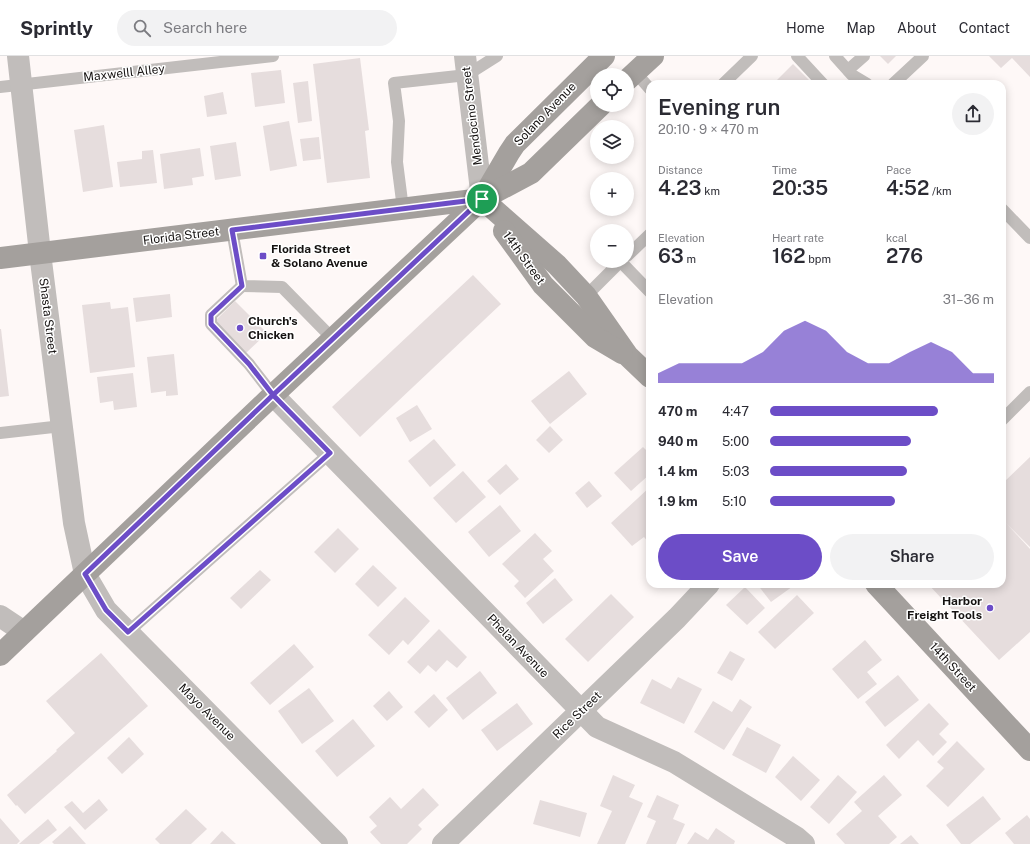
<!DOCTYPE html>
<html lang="en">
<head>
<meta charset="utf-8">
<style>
	:root { --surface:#fff; --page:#f2f2f3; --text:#2b2b33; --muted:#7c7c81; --line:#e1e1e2; --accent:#6c4dc7 }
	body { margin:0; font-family:"Public Sans",sans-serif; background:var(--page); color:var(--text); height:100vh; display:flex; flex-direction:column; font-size:15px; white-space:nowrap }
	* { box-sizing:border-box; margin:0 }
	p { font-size:13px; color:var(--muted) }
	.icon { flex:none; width:22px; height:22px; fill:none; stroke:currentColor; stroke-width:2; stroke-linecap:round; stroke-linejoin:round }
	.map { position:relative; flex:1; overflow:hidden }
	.side { position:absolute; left:646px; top:24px; width:360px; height:508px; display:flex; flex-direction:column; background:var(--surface); border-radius:12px; box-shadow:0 2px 10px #0003 }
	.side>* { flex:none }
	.controls { position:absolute; left:590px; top:12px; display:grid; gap:8px }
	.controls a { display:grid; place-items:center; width:44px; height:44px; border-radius:50%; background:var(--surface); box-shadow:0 2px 10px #0003; font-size:20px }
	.pin { position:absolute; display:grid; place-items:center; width:34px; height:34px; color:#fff; margin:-17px; border:2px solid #fff; border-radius:50%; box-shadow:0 1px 4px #0007 }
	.round { display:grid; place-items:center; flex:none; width:42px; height:42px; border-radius:21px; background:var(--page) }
	.overview { display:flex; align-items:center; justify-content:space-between; height:68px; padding:0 12px }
	h1 { font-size:22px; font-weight:600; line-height:30px }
	.metrics { display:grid; grid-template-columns:repeat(3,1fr); gap:6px; height:68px; padding:4px 12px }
	.metrics div { display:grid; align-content:center }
	.metrics b { font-size:20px; font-weight:600 }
	.metrics small { font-size:11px; font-weight:400 }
	.metrics p { font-size:11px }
	.chart { height:112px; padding:8px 12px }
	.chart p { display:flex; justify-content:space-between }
	.chart svg { width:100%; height:72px; margin-top:4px; fill:var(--accent); opacity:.7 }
	.cta { display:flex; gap:8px; margin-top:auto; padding:8px 12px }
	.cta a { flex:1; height:46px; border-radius:24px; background:var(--accent); color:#fff; font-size:16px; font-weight:600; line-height:46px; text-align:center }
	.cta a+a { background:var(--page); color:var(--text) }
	ul { padding:0 12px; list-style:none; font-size:13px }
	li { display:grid; grid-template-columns:64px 48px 1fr; align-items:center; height:30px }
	li i { height:10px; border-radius:5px; background:var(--accent) }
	header { display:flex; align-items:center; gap:24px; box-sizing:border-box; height:56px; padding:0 20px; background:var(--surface); border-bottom:1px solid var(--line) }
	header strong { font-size:19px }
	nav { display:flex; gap:22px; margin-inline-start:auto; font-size:14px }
	.search { width:280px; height:36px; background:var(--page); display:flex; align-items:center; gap:10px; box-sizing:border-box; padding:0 14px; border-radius:22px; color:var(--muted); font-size:15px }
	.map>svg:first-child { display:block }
</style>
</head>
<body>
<header>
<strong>Sprintly</strong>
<div class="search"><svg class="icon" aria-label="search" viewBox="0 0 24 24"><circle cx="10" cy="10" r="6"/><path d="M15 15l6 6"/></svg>Search here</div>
<nav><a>Home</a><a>Map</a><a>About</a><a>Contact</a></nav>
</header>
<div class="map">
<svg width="1030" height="788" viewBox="0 0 1030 788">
	<rect width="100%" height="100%" fill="#fef8f7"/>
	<g fill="#e6dddd">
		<path d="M880,0H896L888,8Z"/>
		<path d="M989,0H1030V21L1012,2L1001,12Z"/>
		<path d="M360,2L369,74L365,75L370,122L327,127L313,8Z"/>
		<path d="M793,8L813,28H773Z"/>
		<path d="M281,14L285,47L255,51L251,17Z"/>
		<path d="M308,25L312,65L298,67L293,27Z"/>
		<path d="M223,36L227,58L207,61L204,40Z"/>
		<path d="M289,65L297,110L270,115L263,70Z"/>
		<path d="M104,69L113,131L83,136L74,74Z"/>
		<path d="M319,81L321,103L303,105L300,83Z"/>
		<path d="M236,86L241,120L215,124L210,90Z"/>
		<path d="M200,92L204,120L192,122L193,129L164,133L160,98Z"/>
		<path d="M153,94L157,127L120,131L117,106L142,103V95Z"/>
		<path d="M473,219L501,248L360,381L332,351Z"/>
		<path d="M170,238L172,261L136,266L133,242Z"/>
		<path d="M235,245L267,277L246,297L214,266Z"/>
		<path d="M110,246L111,253L128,251L135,311L90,317L82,249Z"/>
		<path d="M0,273H1L9,340L0,341Z"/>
		<path d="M174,298L178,339L166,340V335L151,337L147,301Z"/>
		<path d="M569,315L587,338L550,368L531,345Z"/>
		<path d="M133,317L137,351L114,354L113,345L100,347L97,321Z"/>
		<path d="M417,349L432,373L410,386L396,362Z"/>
		<path d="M550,370L563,384L549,397L536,384Z"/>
		<path d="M434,383L456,409L430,431L408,405Z"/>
		<path d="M643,391L650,398V418L631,435L614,417Z"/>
		<path d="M1030,401V491L1006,467L1030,493V576L999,604L928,528H1002V428Z"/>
		<path d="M506,408L519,423L500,439L487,425Z"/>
		<path d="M463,415L486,441L456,467L433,442Z"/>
		<path d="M589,425L602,440L587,452L575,437Z"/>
		<path d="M650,431V488L644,481L632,490L611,467Z"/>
		<path d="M500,449L521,475L489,501L468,476Z"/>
		<path d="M338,472L359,493L335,517L314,496Z"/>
		<path d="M535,477L552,495L543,503L554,515L525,542L514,530L519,525L502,508Z"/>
		<path d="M373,509L397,532L378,551L355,528Z"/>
		<path d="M260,514L271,524L241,553L230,542Z"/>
		<path d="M555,522L573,544L543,568L526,547Z"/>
		<path d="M757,528H796L771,546Z"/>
		<path d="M745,531L765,552L747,569L726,549Z"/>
		<path d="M611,538L634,561L588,606L565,583Z"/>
		<path d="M797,539L814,557L775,593L758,576Z"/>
		<path d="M405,541L430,565L408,589L403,584L389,599L368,579Z"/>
		<path d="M439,573L467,601L457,612L447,604L436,616L428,609L420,618L407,606Z"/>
		<path d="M865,584L882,604L867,616L877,628L858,643L832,613Z"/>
		<path d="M294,588L314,611L270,649L250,627Z"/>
		<path d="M730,595L745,603L732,625L717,617Z"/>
		<path d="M101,597L148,650L25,758L17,749L16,750L7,739L57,695L56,694L75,677L46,645Z"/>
		<path d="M480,615L497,637L463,664L446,642Z"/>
		<path d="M898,619L919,644L885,671L865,646Z"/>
		<path d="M678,621L702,633L684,668L640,647L652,623L671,633Z"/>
		<path d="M309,632L334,665L302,688L278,655Z"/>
		<path d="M389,635L403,651L387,665L373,650Z"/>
		<path d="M434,638L448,654L429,672L414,656Z"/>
		<path d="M740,643L752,651L724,694L694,676L713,645L732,656Z"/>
		<path d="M517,647L533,668L497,695L481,674Z"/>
		<path d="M929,647L949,668L939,678L947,686L933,700L918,684L899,703L886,689Z"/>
		<path d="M353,663L375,690L337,721L315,695Z"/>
		<path d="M747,671L781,689L766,717L732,699Z"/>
		<path d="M129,681L144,698L122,718L107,702Z"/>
		<path d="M957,685L985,713L948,751L926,730L944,712L937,706Z"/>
		<path d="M793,700L820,724L801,745L775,721Z"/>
		<path d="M613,719L635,729L629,741L643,747L625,788H597L612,755L600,750Z"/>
		<path d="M838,719L857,736L829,768L810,751Z"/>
		<path d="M884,719L902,739L878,760L897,781L889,788H845L836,778L862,755L854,746Z"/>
		<path d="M423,732L439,749L418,769L422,773L407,788H381L370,776L377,770L369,761L390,741L401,753Z"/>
		<path d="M657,739L679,749L673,763L685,768L676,788H646L656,765L647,761Z"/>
		<path d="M983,740L1001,763L970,788H961L946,769Z"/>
		<path d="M99,743L108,754L85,774L64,751L72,745L83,757Z"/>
		<path d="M540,744L587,757L580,781L533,768Z"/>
		<path d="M186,753L207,773L191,788H160L155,783Z"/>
		<path d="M1027,759L1030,763V788H1014L1005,777Z"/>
		<path d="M0,762L20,785L17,788H0Z"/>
		<path d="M48,763L57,774L39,788H19Z"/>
		<path d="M70,770L86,788H54L52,786Z"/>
		<path d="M716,772L735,785L734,788H687L695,776L708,784Z"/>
		<path d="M222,775L236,788H210Z"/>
		<path d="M911,779L919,788H900Z"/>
	</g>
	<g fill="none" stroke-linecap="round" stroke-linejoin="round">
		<g stroke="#c1bdbb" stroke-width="12">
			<path d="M797,0L823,28"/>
			<path d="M835,0L852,19L867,28"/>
			<path d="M848,14L864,0"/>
			<path d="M635,16L650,33"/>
			<path d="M723,28L752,0"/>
			<path d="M893,28L923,0"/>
			<path d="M0,31L273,0"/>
			<path d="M403,153L397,106L399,65L394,27L467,19L497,0"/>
			<path d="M1002,153L1030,182"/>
			<path d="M232,174L242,230L282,231L333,283"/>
			<path d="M627,200L650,178"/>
			<path d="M621,206L650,236"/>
			<path d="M242,230L211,259V268L249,308L273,339"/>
			<path d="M586,240L621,205"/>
			<path d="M1002,364L1030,336"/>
			<path d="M0,377L62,370"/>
			<path d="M128,576L330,397"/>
		</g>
		<g stroke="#c1bdbb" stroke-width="22">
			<path d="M18,0L40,197L74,467L85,518L106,554L337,788"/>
			<path d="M465,0L482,143"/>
			<path d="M273,339L597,671L674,706L796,781L804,788"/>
			<path d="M0,560L24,576"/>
			<path d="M443,788L677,562L709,528"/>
		</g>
		<g stroke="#a4a09d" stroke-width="22">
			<path d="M627,24L653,0"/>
			<path d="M482,143L557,209L586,240L628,300L650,321"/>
			<path d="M482,143L509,97L515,88L604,0"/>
			<path d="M504,175L543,229L595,281L622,297"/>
			<path d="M0,202L482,143"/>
			<path d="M876,528L1030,694"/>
			<path d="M0,599L273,339L482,143L531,117L601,49"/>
		</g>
	</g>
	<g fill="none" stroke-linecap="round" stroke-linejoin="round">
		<g stroke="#fff" stroke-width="8">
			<path id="route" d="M482,143L273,339L85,518L106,554L128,576L330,397L273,339L249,308L211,268V259L242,230L232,174L482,143"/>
		</g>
		<use href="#route" stroke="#6c4dc7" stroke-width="5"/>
	</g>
	<g fill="#6c4dc7" stroke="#fff" stroke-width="1.5">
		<rect x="259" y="196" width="8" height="8" rx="2"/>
		<circle cx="240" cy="272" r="4"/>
		<circle cx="990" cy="552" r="4"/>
	</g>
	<g text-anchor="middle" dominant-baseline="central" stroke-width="3" stroke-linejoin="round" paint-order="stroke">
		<g font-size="12" fill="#151211" stroke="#fff">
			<text transform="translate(124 17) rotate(-6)">Maxwelll Alley</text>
			<text transform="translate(545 58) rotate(-46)">Solano Avenue</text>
			<text transform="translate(472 60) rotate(-97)">Mendocino Street</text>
			<text transform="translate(181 180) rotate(-7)">Florida Street</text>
			<text transform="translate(524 202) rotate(54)">14th Street</text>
			<text transform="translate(48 260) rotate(83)">Shasta Street</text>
			<text transform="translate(518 590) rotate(46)">Phelan Avenue</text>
			<text transform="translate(953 611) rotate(47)">14th Street</text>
			<text transform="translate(207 656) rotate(45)">Mayo Avenue</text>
			<text transform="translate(577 659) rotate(-44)">Rice Street</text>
		</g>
		<g font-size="12" font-weight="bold" fill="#151211" stroke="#fff" text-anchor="start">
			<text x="271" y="193">Florida Street<tspan x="271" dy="14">&amp; Solano Avenue</tspan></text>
			<text x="248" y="265">Church's<tspan x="248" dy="14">Chicken</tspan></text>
			<text x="982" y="545" text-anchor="end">Harbor<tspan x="982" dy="14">Freight Tools</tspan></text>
		</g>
	</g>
</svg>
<div class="controls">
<a><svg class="icon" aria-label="locate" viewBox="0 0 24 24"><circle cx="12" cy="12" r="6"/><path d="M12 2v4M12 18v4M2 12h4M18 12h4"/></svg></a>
<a><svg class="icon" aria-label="layers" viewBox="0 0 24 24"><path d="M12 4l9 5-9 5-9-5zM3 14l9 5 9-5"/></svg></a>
<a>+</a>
<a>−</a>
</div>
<div class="pin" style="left:482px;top:143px;background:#1e9e55"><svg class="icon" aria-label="arrive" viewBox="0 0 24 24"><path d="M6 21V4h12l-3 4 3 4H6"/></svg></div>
<section class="side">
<div class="overview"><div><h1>Evening run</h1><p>20:10 · 9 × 470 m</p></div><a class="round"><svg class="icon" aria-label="share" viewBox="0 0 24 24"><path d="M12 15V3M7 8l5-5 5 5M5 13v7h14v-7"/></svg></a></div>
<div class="metrics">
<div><p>Distance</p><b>4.23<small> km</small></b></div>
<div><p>Time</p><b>20:35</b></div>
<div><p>Pace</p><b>4:52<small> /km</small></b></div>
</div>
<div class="metrics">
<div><p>Elevation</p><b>63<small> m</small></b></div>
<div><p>Heart rate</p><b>162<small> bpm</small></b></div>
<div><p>kcal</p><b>276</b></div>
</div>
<div class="chart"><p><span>Elevation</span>31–36 m</p>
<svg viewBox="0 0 160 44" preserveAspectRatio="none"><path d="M0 44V38L10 32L20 32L30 32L40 32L50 25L60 12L70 6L80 12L90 25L100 32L110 32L120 25L130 19L140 25L150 38L160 38V44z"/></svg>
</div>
<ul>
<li><b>470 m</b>4:47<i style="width:75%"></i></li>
<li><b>940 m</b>5:00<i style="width:63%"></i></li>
<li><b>1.4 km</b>5:03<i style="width:61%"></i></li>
<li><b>1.9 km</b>5:10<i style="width:56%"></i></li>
</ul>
<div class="cta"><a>Save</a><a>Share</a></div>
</section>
</div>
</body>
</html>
